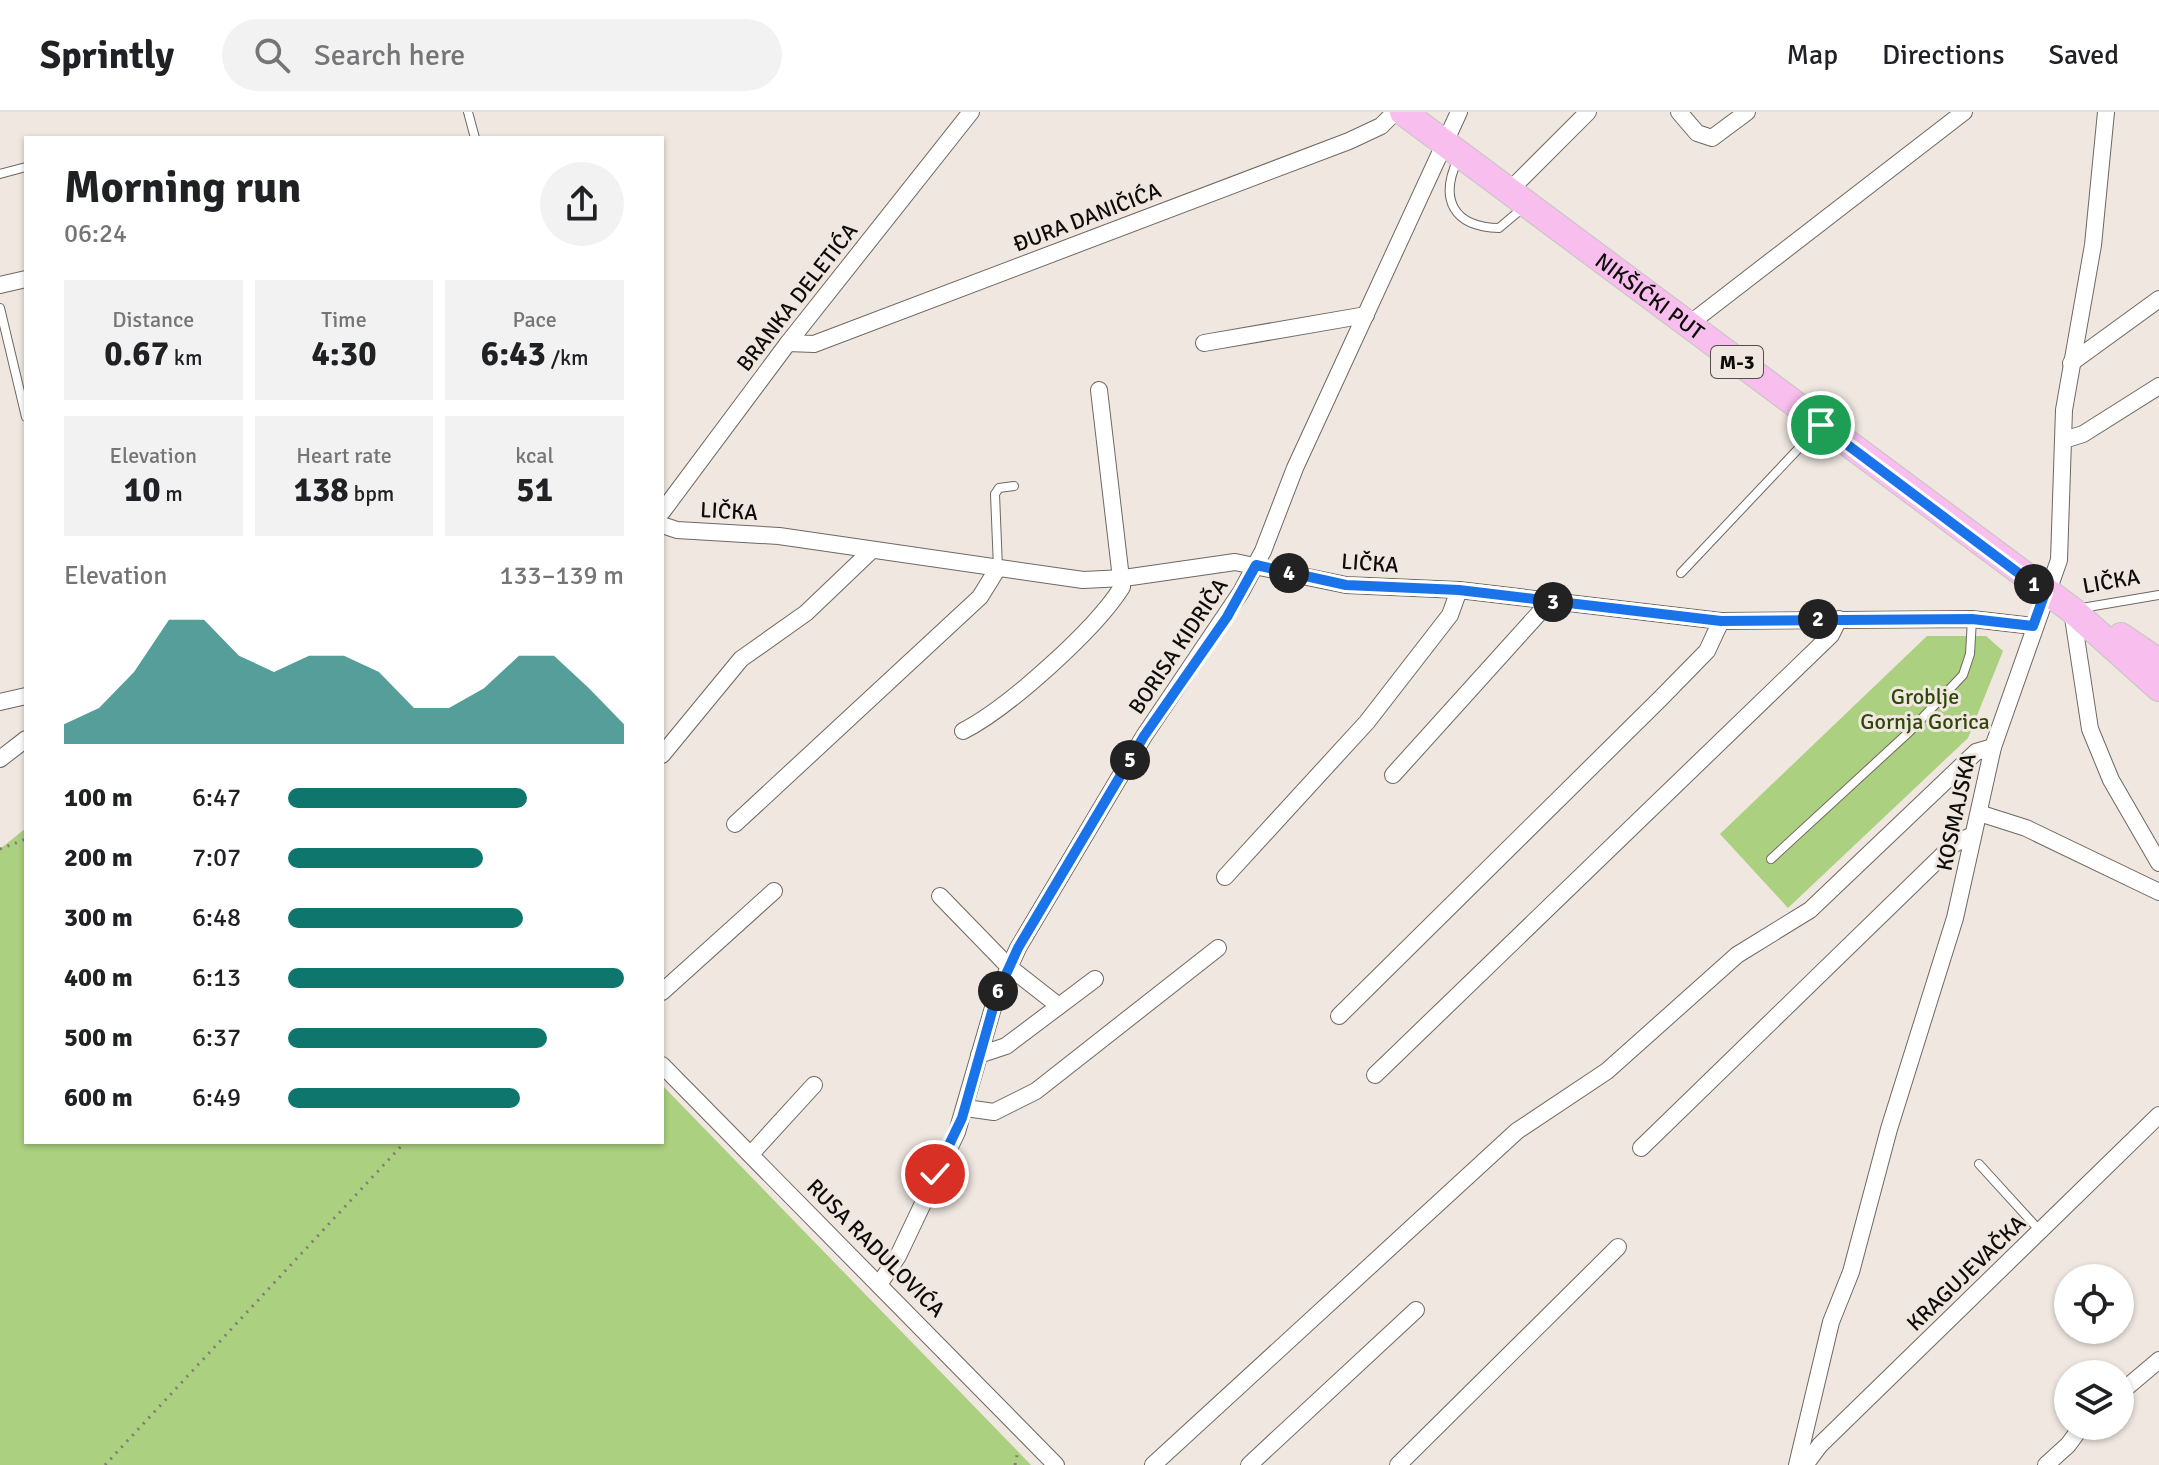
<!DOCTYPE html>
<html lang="en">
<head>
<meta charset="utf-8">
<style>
	:root { --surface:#fff; --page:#f2f2f2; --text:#202124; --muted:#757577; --line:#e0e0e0; --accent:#0f766e }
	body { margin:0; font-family:Signika,sans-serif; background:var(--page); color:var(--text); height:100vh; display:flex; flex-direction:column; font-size:30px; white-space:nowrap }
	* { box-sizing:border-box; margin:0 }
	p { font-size:26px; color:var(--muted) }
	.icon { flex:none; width:44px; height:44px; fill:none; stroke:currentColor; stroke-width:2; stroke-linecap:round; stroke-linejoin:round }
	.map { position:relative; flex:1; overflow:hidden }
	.sheet { position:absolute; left:24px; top:24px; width:640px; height:1008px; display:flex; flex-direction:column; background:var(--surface); border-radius:0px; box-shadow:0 2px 6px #0004 }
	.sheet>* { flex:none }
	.fabs { position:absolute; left:2054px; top:1152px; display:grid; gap:16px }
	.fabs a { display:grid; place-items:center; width:80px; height:80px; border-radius:50%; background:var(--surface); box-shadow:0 2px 6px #0004; font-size:40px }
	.pin { position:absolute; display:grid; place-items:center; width:68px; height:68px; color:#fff; margin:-34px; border:4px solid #fff; border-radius:50%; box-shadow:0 2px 8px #0007 }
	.km { position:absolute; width:40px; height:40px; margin:-20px; border-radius:50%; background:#222; color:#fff; font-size:22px; line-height:40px; text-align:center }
	.round { display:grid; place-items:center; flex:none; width:84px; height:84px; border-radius:42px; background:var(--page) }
	.headline { display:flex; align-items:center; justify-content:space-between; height:136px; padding:0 40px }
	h1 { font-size:44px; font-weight:700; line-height:60px }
	.stats { display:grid; grid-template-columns:repeat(3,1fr); gap:12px; height:136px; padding:8px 40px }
	.stats div { display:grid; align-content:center; border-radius:0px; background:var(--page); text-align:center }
	.stats b { font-size:34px; font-weight:700 }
	.stats small { font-size:22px; font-weight:400 }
	.stats p { font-size:22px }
	.chart { height:224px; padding:16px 40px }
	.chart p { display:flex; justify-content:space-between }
	.chart svg { width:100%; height:144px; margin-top:8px; fill:var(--accent); opacity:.7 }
	ul { padding:0 40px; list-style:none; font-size:26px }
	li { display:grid; grid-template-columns:128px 96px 1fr; align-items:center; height:60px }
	li i { height:20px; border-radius:10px; background:var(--accent) }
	header { display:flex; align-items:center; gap:48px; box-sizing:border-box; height:112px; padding:0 40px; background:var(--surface); border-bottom:2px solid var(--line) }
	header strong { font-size:38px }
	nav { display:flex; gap:44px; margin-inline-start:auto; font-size:28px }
	.search { width:560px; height:72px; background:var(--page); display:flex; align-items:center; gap:20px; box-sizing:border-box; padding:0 28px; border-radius:44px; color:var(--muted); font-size:30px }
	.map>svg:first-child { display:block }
</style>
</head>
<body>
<header>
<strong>Sprintly</strong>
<div class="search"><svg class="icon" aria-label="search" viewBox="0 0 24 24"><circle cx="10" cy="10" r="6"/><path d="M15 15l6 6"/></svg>Search here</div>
<nav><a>Map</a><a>Directions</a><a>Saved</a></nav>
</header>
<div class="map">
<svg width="2159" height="1353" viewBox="0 0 2159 1353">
	<rect width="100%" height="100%" fill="#efe7e0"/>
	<g fill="#abd07f">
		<path d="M1927,524H1986L2003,539L1968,626L1788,796L1720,722Z"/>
		<path d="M26,716V1030H662V973L1031,1353H0V737Z"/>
	</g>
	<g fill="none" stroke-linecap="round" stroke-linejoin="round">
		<g stroke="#6e6861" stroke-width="10">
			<g id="service">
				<path d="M468,0L475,26"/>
				<path d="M1458,47C1439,87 1453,115 1499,116L1525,94"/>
				<path d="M0,62L26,55"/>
				<path d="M0,196L26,305"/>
				<path d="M998,456L995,382L999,376L1014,374"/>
				<path d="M1681,461L1818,316"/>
				<path d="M2076,497L2159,483"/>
				<path d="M1771,747L1909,620L1963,563L1970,542L1972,507"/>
				<path d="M1979,1052L2040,1119"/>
			</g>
		</g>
		<g stroke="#6e6861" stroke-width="18">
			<g id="minor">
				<path d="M1679,0L1697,21L1712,26L1747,0"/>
				<path d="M1508,80L1588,0"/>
				<path d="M0,173L26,167"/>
				<path d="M1688,213L1964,0"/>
				<path d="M788,231L814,232L1349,29L1381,14L1395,0"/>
				<path d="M1204,231L1366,203"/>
				<path d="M2071,251L2159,187"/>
				<path d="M2064,328L2083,322L2159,274"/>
				<path d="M662,400L788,231L971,0"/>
				<path d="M662,413L677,418L779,424L1083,468L1124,466L1235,450L1346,473L1459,478L1721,509L1972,507L2033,514"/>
				<path d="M2072,499L2090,617L2111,668L2159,751"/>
				<path d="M0,590L26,584"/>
				<path d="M963,619C1008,596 1095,518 1122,475L1099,278"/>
				<path d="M662,643L741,547L806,501L872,438"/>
				<path d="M0,647L26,627"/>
				<path d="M1393,663L1550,489"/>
				<path d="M1979,701L2026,716L2159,780"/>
				<path d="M735,712L980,485L998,456"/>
				<path d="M1225,765L1367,610L1450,503L1459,478"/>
				<path d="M940,784L1009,855L1059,894"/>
				<path d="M662,880L774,779"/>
				<path d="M1339,904L1660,587L1707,539L1721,509"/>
				<path d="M979,943L1006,934L1095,867"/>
				<path d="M662,953L1056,1353"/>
				<path d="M1375,963L1831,523L1839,507"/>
				<path d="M966,996L994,1000L1036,979L1218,836"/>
				<path d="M1641,1036L1954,732L1973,723"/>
				<path d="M751,1042L814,973"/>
				<path d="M880,1171L898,1144L957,1020L997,882L1018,836L1144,624L1241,480L1263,439L1295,356L1459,0"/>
				<path d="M2120,1281L2159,1248"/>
				<path d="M1153,1353L1517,1019L1607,959L1737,843L1810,798L1976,640L1993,635"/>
				<path d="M1249,1353L1416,1198"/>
				<path d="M1398,1353L1618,1135"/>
				<path d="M1797,1353L1831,1210L1851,1160L1889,1017L1955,806L1993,635L2059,448L2064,298L2093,133L2106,0"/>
				<path d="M1805,1353L1820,1333L2159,1003"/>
				<path d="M2046,1353L2068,1333L2082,1314"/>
			</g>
		</g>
		<g stroke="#c5c5c4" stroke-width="28">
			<g id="primary">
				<path id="s1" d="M1403,0L2072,498L2159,576"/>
				<path d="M2121,524L2159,550"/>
			</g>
		</g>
		<g stroke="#817c77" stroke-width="3" stroke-dasharray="2 6" stroke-linecap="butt">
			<path d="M0,737L26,727"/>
			<path d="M105,1353L405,1030"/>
			<path d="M1015,1353L1018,1338"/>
		</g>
		<use href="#service" stroke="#fff" stroke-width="8"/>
		<use href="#minor" stroke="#fff" stroke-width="16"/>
		<use href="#primary" stroke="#f7beee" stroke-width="26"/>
	</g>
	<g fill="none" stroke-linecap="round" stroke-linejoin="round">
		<g stroke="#fff" stroke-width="16">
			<path id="route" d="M935,1062L962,1006L997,882L1018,836L1144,624L1227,505L1256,453L1346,473L1459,478L1721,509L1972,507L2033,514L2045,481L1821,313"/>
		</g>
		<use href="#route" stroke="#1a73e8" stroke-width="10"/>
	</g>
	<g text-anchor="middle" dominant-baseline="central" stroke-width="6" stroke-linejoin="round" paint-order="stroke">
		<rect fill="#efe7e0" stroke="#524e4a" stroke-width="2" x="1711" y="234" width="52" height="32" rx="6"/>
		<g font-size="20" font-weight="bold" fill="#0e0c09">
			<text x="1737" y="250">M-3</text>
		</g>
		<g font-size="22" fill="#0e0c09" stroke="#efe7e0">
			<text transform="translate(1087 105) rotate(-21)">ĐURA DANIČIĆA</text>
			<text stroke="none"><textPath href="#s1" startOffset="308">NIKŠIĆKI PUT</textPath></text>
			<text transform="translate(797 185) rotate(-52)">BRANKA DELETIĆA</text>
			<text transform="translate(729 399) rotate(3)">LIČKA</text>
			<text transform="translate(1370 451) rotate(4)">LIČKA</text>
			<text transform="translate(2111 469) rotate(-10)">LIČKA</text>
			<text transform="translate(1178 534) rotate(-56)">BORISA KIDRIČA</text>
			<text transform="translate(1956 700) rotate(-78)">KOSMAJSKA</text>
			<text transform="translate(876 1136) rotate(45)">RUSA RADULOVIĆA</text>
			<text transform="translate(1966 1161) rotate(-44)">KRAGUJEVAČKA</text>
		</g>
		<g font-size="22" fill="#2f4806" stroke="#efe7e0">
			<text x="1925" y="584">Groblje<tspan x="1925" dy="25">Gornja Gorica</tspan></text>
		</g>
	</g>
</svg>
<div class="fabs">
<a><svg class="icon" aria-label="locate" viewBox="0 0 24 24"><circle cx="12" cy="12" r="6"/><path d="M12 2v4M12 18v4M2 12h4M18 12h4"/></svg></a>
<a><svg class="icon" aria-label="layers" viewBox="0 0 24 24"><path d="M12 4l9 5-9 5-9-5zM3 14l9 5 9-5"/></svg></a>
</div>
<div class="pin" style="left:1821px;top:313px;background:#1e9e55"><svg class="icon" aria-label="arrive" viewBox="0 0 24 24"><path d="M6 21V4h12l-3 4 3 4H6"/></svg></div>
<div class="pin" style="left:935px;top:1062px;background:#d93025"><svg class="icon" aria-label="check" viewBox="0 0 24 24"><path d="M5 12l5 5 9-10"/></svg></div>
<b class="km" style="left:2034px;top:472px">1</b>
<b class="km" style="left:1818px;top:507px">2</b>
<b class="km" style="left:1553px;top:490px">3</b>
<b class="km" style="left:1289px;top:461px">4</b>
<b class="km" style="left:1130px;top:648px">5</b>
<b class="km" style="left:998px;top:879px">6</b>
<section class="sheet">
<div class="headline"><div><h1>Morning run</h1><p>06:24</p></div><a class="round"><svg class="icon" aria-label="share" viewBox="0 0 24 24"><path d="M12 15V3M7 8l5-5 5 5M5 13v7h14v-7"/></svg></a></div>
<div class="stats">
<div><p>Distance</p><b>0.67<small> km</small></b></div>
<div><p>Time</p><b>4:30</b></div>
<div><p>Pace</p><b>6:43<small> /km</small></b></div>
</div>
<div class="stats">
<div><p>Elevation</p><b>10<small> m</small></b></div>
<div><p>Heart rate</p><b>138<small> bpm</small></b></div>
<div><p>kcal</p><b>51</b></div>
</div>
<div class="chart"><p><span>Elevation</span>133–139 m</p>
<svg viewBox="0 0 160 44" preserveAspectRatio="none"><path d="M0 44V38L10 33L20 22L30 6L40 6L50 17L60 22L70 17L80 17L90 22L100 33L110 33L120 27L130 17L140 17L150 27L160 38V44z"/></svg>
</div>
<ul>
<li><b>100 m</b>6:47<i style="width:71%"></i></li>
<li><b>200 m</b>7:07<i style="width:58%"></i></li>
<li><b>300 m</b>6:48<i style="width:70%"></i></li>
<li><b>400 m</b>6:13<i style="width:100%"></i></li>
<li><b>500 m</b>6:37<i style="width:77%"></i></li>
<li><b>600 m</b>6:49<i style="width:69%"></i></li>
</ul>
</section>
</div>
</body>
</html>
